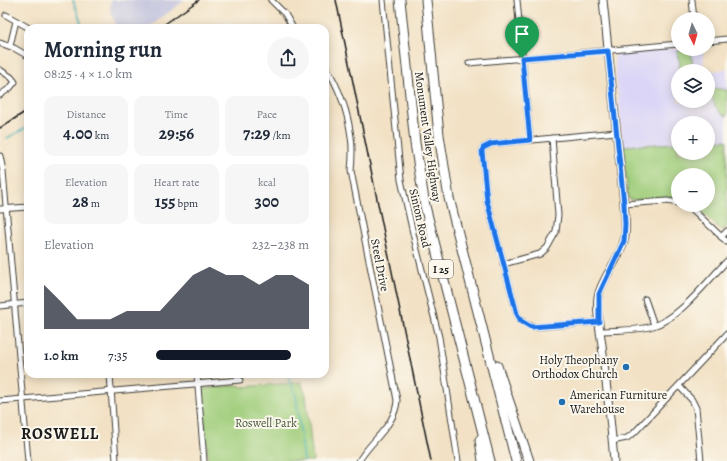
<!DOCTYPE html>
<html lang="en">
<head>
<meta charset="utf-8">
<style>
	:root { --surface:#fff; --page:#f6f6f7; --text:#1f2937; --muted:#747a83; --accent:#111827 }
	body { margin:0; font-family:Alegreya,serif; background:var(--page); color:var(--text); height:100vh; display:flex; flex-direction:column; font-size:15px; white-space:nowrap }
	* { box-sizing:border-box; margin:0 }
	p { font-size:13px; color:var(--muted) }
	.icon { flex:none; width:22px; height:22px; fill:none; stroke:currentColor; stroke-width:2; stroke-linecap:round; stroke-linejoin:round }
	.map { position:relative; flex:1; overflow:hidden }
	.sheet { position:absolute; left:24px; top:24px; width:305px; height:354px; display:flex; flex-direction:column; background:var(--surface); border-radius:12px; box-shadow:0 2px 10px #0003 }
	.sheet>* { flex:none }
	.needle { width:26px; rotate:175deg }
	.tools { position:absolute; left:671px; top:12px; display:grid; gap:8px }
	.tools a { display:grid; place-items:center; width:44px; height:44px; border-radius:50%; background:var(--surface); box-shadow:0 2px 10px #0003; font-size:20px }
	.pin { position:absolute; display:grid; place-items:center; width:34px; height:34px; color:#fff; margin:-41px -17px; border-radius:50% 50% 50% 0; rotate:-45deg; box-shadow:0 0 4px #0007 }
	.pin .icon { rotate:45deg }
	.round { display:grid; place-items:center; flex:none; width:42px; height:42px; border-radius:21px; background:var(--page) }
	.headline { display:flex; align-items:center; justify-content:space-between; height:68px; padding:0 20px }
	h1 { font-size:22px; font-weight:600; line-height:30px }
	.metrics { display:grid; grid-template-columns:repeat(3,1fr); gap:6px; height:68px; padding:4px 20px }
	.metrics div { display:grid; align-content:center; border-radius:10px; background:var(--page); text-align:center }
	.metrics b { font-size:17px; font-weight:600 }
	.metrics small { font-size:11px; font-weight:400 }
	.metrics p { font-size:11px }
	.chart { height:112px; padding:8px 20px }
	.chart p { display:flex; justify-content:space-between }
	.chart svg { width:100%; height:72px; margin-top:4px; fill:var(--accent); opacity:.7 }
	ul { padding:0 20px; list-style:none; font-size:13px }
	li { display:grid; grid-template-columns:64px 48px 1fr; align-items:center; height:30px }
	li i { height:10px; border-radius:5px; background:var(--accent) }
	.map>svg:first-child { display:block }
</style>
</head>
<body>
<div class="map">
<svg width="727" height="461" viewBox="0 0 727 461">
	<rect width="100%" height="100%" fill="#fbf7ec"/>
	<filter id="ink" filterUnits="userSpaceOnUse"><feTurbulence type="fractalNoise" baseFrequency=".025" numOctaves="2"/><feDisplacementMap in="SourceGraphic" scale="8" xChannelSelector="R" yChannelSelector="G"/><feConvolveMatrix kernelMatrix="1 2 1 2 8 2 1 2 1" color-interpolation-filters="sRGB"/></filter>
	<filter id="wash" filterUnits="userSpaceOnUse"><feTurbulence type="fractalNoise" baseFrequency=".012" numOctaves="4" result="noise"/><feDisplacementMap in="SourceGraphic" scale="16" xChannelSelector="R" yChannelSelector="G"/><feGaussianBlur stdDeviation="0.9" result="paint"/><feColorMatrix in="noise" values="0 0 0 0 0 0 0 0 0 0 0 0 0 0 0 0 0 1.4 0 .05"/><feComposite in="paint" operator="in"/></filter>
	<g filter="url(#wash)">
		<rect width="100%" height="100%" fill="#f2e1c4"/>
		<path fill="#dbd6f7" d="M678,48V49H703L704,71H678V101H708V72L727,69V140L708,141V123H678V143L623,146L614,56L618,54Z"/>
		<path fill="#c1c2dd" d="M111,0H185L148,28H117L110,10Z"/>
		<g fill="#a0ce7c" stroke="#5e754c">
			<path d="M691,50L693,71H680L679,58H678L677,51Z"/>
			<path d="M712,88L727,90V116C715,112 711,100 712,88Z"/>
			<path d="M727,140V226L724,230H721L694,205H708V175H678V198L670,197L632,200L628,198L623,146L678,143V153H708V141Z"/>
			<path d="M301,382L306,395L313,461H208L202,389L239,385L242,387Z"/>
		</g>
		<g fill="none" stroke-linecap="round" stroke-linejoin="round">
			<g stroke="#3eafb7" stroke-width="1.5">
				<path d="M73,0L83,28"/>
				<path d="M7,138L28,127"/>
				<path d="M287,374L296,396L304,461"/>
			</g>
		</g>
	</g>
	<g filter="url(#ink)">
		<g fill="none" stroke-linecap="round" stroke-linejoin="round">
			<g stroke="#3c3a35" stroke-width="7">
				<g id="street">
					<path d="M271,0L285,14L293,28"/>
					<path d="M383,0L401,180L415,242L439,337L458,461"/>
					<path d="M517,0L530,140"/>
					<path d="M692,0L694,19"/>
					<path d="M6,15L29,28"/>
					<path d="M708,41L727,39"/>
					<path d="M0,43L14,48L28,56"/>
					<path d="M10,46L16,21"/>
					<path d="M469,63L678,44"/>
					<path d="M325,65C338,86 348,112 351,137C353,148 352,160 351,171L397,400C396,425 371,440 359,461"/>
					<path d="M0,70L11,77L15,82L10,88L0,95"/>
					<path d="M0,156L3,171L28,461"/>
					<path d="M624,204L667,201L678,203"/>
					<path d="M685,205L691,208L727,242"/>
					<path d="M0,209L28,207"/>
					<path d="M721,237L727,231"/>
					<path d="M503,264L540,254L547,248L556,232L558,215L552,138"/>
					<path d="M645,299L654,325"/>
					<path d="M0,306L28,303"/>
					<path d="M599,322L536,327C526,326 521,322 517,314L487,201L482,151L483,148L491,144L617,132"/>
					<path d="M600,331C617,330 636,331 653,326C680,318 707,281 727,261"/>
					<path d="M110,374L116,461"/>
					<path d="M197,374L204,461"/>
					<path d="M679,386L692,400L696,408L701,461"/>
					<path d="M0,401L240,380"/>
					<path d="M612,441L627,438L634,433L727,334"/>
				</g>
			</g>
			<g stroke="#3c3a35" stroke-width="9">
				<path id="secondary" d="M603,0L624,204C625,216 627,229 624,241C619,260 601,279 598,297C596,312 600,330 602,345C606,384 611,422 614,461"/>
			</g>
			<g stroke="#3c3a35" stroke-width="11">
				<g id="highway">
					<path d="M400,0L415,143L425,206L490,461"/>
					<path d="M426,0L439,135L449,198L516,461"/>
					<path d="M497,366L529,461"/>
					<path d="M480,440L483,461"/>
				</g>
			</g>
			<use href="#street" stroke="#fff" stroke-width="5"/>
			<use href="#secondary" stroke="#fff" stroke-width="7"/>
			<use href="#highway" stroke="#fff" stroke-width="9"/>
			<g stroke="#1c1c1c" stroke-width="1.5">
				<path d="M336,0L431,461"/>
				<path d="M162,26L199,0"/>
				<path d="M0,128L28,110"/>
			</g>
		</g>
	</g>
	<g fill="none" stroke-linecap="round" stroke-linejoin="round" filter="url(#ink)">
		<g stroke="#fff" stroke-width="8">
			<path id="route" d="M608,51L624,204L625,225L624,241L599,294V322L531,327L521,321L517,314L487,201L482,151L483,148L491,144L530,140L522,58Z"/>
		</g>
		<use href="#route" stroke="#1a73e8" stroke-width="5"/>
	</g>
	<g fill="#1f6fb2" stroke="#fbf7ec" stroke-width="1.5">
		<circle cx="626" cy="367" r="4"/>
		<circle cx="562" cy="402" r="4"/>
	</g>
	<g text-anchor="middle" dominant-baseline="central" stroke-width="4" stroke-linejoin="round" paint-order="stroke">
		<rect fill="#fbf7ec" stroke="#5f5e5a" stroke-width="1" x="429" y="260" width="24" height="18" rx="3"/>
		<g font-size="11" font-weight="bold" fill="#1c1c1c">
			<text x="441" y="269">I 25</text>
		</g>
		<g font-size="12" fill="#1c1c1c" stroke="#fbf7ec">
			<text transform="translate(428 137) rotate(82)">Monument Valley Highway</text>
			<text transform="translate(420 218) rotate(77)">Sinton Road</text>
			<text transform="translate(380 265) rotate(79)">Steel Drive</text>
		</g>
		<g font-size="12" fill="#1c1c1c" stroke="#fbf7ec" text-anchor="end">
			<text x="618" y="360">Holy Theophany<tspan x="618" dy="14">Orthodox Church</tspan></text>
			<text x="570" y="395" text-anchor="start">American Furniture<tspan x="570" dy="14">Warehouse</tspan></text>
		</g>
		<g font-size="12" fill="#4a5a3e" stroke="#fbf7ec">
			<text x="266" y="423">Roswell Park</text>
		</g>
		<g font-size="16" font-weight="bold" letter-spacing="1" fill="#1c1c1c" stroke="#fbf7ec">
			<text x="60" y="434">ROSWELL</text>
		</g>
	</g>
</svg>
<div class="tools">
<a><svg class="needle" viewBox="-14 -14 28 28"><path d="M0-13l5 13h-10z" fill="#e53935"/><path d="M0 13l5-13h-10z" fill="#747a83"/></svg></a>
<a><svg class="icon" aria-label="layers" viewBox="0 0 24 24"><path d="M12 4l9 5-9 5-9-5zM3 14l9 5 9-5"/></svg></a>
<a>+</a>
<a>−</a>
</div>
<div class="pin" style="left:522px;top:58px;background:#1e9e55"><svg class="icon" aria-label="arrive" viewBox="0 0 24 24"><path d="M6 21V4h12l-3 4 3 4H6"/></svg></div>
<section class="sheet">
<div class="headline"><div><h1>Morning run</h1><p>08:25 · 4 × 1.0 km</p></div><a class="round"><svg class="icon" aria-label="share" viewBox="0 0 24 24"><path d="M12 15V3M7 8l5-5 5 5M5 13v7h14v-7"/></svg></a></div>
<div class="metrics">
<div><p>Distance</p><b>4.00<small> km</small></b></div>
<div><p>Time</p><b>29:56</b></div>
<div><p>Pace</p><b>7:29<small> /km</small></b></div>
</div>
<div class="metrics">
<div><p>Elevation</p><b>28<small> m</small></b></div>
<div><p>Heart rate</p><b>155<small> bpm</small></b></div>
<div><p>kcal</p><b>300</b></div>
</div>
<div class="chart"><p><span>Elevation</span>232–238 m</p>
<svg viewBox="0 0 160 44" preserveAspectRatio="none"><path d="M0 44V17L10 27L20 38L30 38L40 38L50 33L60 33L70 33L80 22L90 11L100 6L110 11L120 11L130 17L140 11L150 11L160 17V44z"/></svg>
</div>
<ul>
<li><b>1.0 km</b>7:35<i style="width:88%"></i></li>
</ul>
</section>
</div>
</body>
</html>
